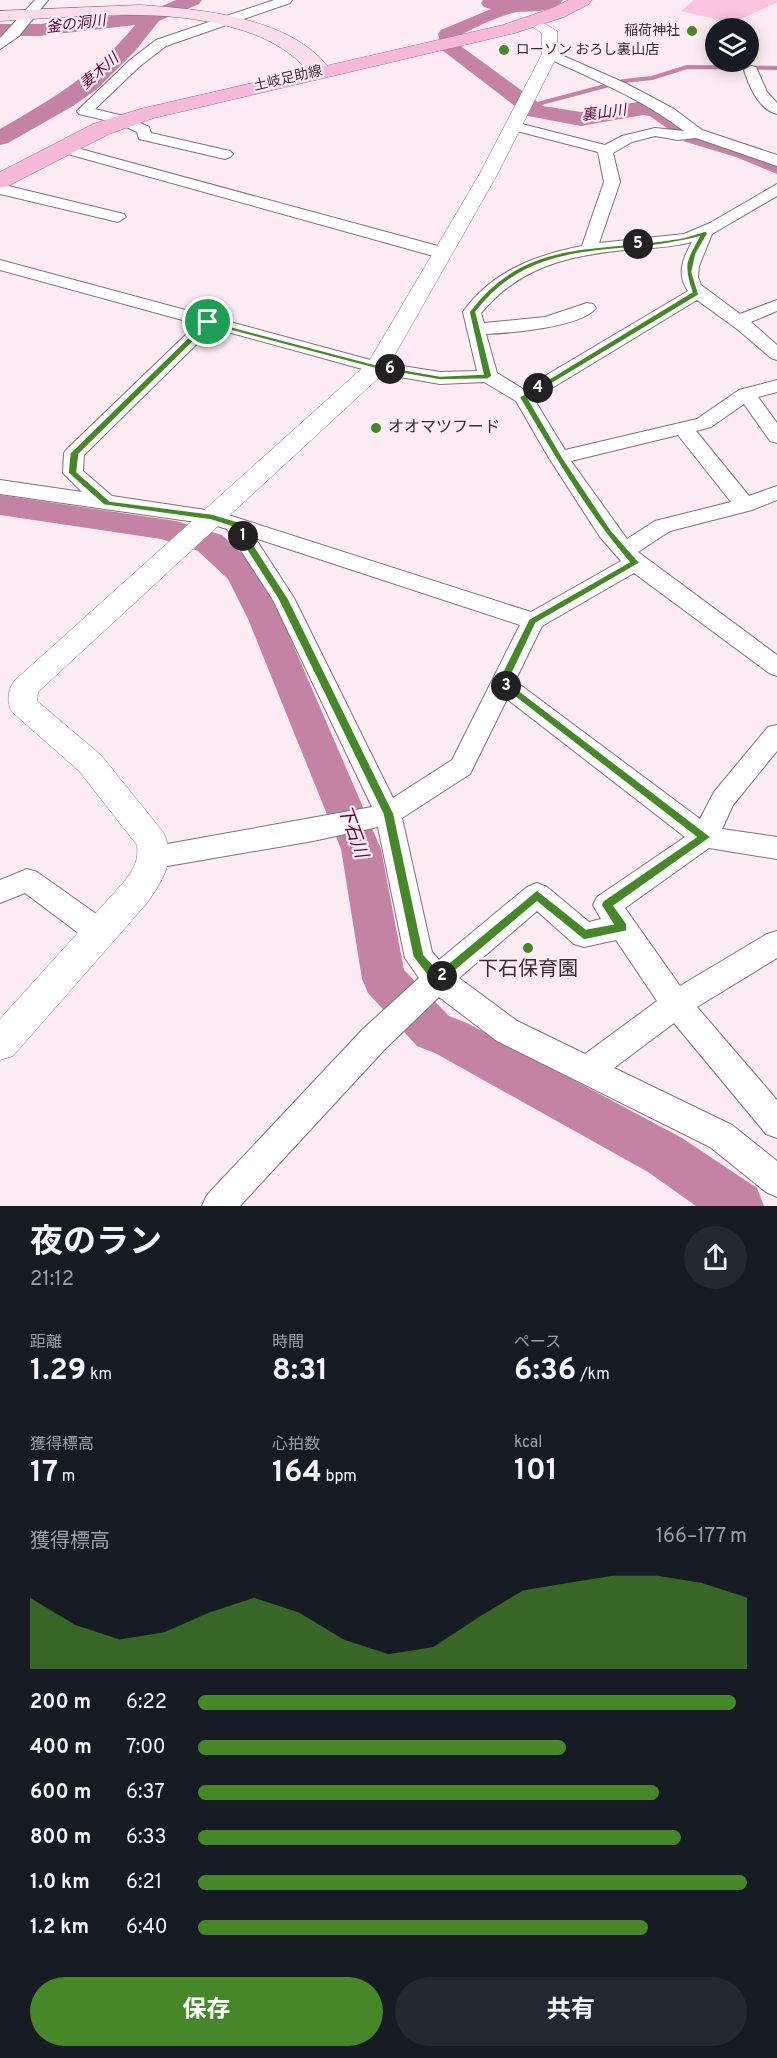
<!DOCTYPE html>
<html lang="ja">
<head>
<meta charset="utf-8">
<style>
	:root { --surface:#171b24; --page:#242831; --text:#f1f3f6; --muted:#9ea1a6; --accent:#458729 }
	body { margin:0; font-family:Overpass,"Noto Sans JP",sans-serif; background:var(--page); color:var(--text); height:100vh; display:flex; flex-direction:column; font-size:22px; white-space:nowrap }
	* { box-sizing:border-box; margin:0 }
	p { font-size:20px; color:var(--muted) }
	.icon { flex:none; width:33px; height:33px; fill:none; stroke:currentColor; stroke-width:2; stroke-linecap:round; stroke-linejoin:round }
	.map { position:relative; height:1206px; overflow:hidden }
	.panel { display:flex; flex-direction:column; background:var(--surface); flex:1 }
	.panel>* { flex:none }
	.fabs { position:absolute; left:705px; top:18px; display:grid; gap:12px }
	.fabs a { display:grid; place-items:center; width:54px; height:54px; border-radius:50%; background:var(--surface); box-shadow:0 3px 15px #0003; font-size:30px }
	.pin { position:absolute; display:grid; place-items:center; width:51px; height:51px; color:#fff; margin:-26px; border:3px solid #fff; border-radius:50%; box-shadow:0 2px 6px #0007 }
	.km { position:absolute; width:30px; height:30px; margin:-15px; border-radius:50%; background:#222; color:#fff; font-size:16px; line-height:30px; text-align:center }
	.round { display:grid; place-items:center; flex:none; width:63px; height:63px; border-radius:32px; background:var(--page) }
	.summary { display:flex; align-items:center; justify-content:space-between; height:102px; padding:0 30px }
	h1 { font-size:33px; font-weight:700; line-height:45px }
	.metrics { display:grid; grid-template-columns:repeat(3,1fr); gap:9px; height:102px; padding:6px 30px }
	.metrics div { display:grid; align-content:center }
	.metrics b { font-size:30px; font-weight:700 }
	.metrics small { font-size:16px; font-weight:400 }
	.metrics p { font-size:16px }
	.chart { height:168px; padding:12px 30px }
	.chart p { display:flex; justify-content:space-between }
	.chart svg { width:100%; height:108px; margin-top:6px; fill:var(--accent); opacity:.7 }
	.cta { display:flex; gap:12px; margin-top:auto; padding:12px 30px }
	.cta a { flex:1; height:69px; border-radius:36px; background:var(--accent); color:#fff; font-size:24px; font-weight:700; line-height:69px; text-align:center }
	.cta a+a { background:var(--page); color:var(--text) }
	ul { padding:0 30px; list-style:none; font-size:20px }
	li { display:grid; grid-template-columns:96px 72px 1fr; align-items:center; height:45px }
	li i { height:15px; border-radius:8px; background:var(--accent) }
	.map>svg:first-child { display:block }
</style>
</head>
<body>
<div class="map">
<svg width="777" height="1206" viewBox="0 0 777 1206">
	<rect width="100%" height="100%" fill="#fdebf3"/>
	<path fill="#fac3de" d="M694,0H777V2L733,23L681,11Z"/>
	<g fill="none" stroke-linecap="round" stroke-linejoin="round">
		<path stroke="#c482a4" stroke-width="4" d="M530,106L624,81L652,78L687,67L777,68"/>
		<g fill="#c482a4" fill-rule="evenodd">
			<path d="M176,0H202L199,4L159,21L135,51L97,89L73,106L8,143L0,145V129C54,98 95,74 135,25L39,36H0V24H39L148,12Z"/>
			<path d="M483,0H563C554,13 531,11 517,12C501,15 473,28 459,36L462,47L543,106L581,112L643,101L657,104L665,106L702,132L752,147L777,158V174L736,157L686,142L650,116L643,115L581,126L528,116L442,50L438,34L441,30L491,9L484,7L481,3Z"/>
			<path d="M0,495L176,521L222,535L254,565L282,619L381,849L404,970L449,1016L467,1023L682,1138L757,1188L764,1206H696L648,1172L435,1053L417,1046L368,993L362,979L341,849L248,619L228,579L198,551L161,539L0,515Z"/>
		</g>
		<g stroke="#816e77" stroke-width="2">
			<g id="minor">
				<path d="M35,0H48L19,36L0,49V38Z"/>
				<path d="M274,0H292L290,3L166,46L140,66L95,109L127,117L149,127L151,133L230,151L233,154L230,157L225,159L139,139L137,132C118,122 99,119 79,114L77,111L130,60L156,40Z"/>
				<path d="M550,50L627,84L674,109L702,130L777,155V166L696,138L678,140L655,136L632,142L613,153L620,182L599,243L684,234L710,223L777,184V196L712,234L699,266L698,277L701,285L740,314L777,300V311L751,322L777,345V360L771,358L737,329L697,300L534,399L565,450L697,419L739,390L777,380V392L758,397L777,423V443L770,441L744,404L711,427L696,431L749,496L777,486V500L752,510L670,531L638,552L777,655V676L769,673L634,573L542,626L515,681L700,819L714,792L768,727L777,725V751L733,805L722,829L777,837V859L709,848L625,908L680,986L767,934L777,931V958L697,1007L777,1100V1138L766,1134L674,1023L614,1068L732,1125L777,1161V1197L766,1192L710,1147L497,1041L439,997L385,1049L240,1206H202L207,1195L363,1029L419,978L405,958L378,827L313,841L156,868L147,865L143,857L147,849L156,846L372,807L273,600L227,529L210,524L0,494V480L82,492L63,473L64,453L67,449L197,324L0,270V260L378,362L440,372L477,371L463,312C492,271 536,255 582,246L604,182L598,152L509,129L507,126L509,123L514,122L605,145L622,136L655,128L684,131C642,99 593,79 545,57L543,54L545,51ZM692,242C683,258 676,274 688,291L523,389L497,373L486,334C510,333 582,327 596,308L593,304L587,303L545,317L484,323L481,313C520,267 566,256 624,250C647,248 669,248 692,242ZM213,328L377,373L440,384L484,382L516,401L549,458L600,537L621,561L531,612L219,512L112,496L83,471L84,455ZM678,435L731,502L655,521L627,539L571,461ZM255,538L520,625L452,760L393,798L294,598ZM507,699L685,837L597,897L593,905L601,919L589,922L547,887L537,883L527,887L439,960L432,952L402,818L470,774ZM537,911L574,944L584,947L616,940L657,1001L585,1054L517,1021L459,978Z"/>
				<path d="M751,66L756,67L767,92L777,103V114C759,110 749,86 744,70Z"/>
				<path d="M62,144L449,249L451,253L443,258L437,257L57,151L55,148L57,145Z"/>
				<path d="M0,184L124,214L126,217L118,222L0,194Z"/>
				<path d="M27,869L37,872L109,923L113,932L109,941L99,944L89,941L25,893L0,903V880Z"/>
			</g>
		</g>
		<g stroke="#816e77" stroke-width="1">
			<path id="tertiary" d="M533,17L557,31L558,54L497,175L385,372L38,692L37,701L101,755L163,832C177,859 163,880 147,903L13,1056L0,1060V1019L123,883C133,870 139,862 137,845L79,771L12,712C6,701 8,691 14,681L368,363L479,175L542,54V33L525,22Z"/>
		</g>
		<g stroke="#816e77" stroke-width="1">
			<path id="secondary" d="M140,5C201,9 294,17 332,72L329,76C324,77 320,78 315,76C308,72 301,63 295,58C278,44 259,35 238,29C162,6 78,17 0,21V11Z"/>
		</g>
		<g stroke="#ae698d" stroke-width="1">
			<path id="primary" d="M569,0H592L589,4L564,17L515,33L154,118L109,134L8,186L0,188V172L93,124L140,109L503,25L550,9Z"/>
		</g>
		<use href="#minor" fill="#fff" fill-rule="evenodd"/>
		<use href="#tertiary" fill="#fff" fill-rule="evenodd"/>
		<use href="#secondary" fill="#fadcec" fill-rule="evenodd"/>
		<use href="#primary" fill="#f5b8d9" fill-rule="evenodd"/>
	</g>
	<path fill="#458729" stroke="#fff" stroke-width="1.5" fill-rule="evenodd" d="M705,231L708,233L696,254L692,272L699,295L528,398L563,458L611,530L640,563L536,623L508,682L711,837L614,906L627,924V931L584,940L537,902L438,985L433,983L413,957L383,814L278,599L232,527L211,520L104,505L68,473L70,453L206,320L377,365L440,376L483,374L469,312C523,238 595,252 674,239C684,238 695,234 705,231ZM699,237C685,260 683,267 692,292L519,397C553,454 586,512 629,562L529,619L497,683L696,837L603,901L601,905L613,924L586,929L537,890L439,971L424,955L394,814L288,598L239,522L212,514L110,501L77,472L79,454L210,325L377,369L440,380L488,379L492,376L476,312C535,234 618,259 699,237Z"/>
	<g fill="#458729" stroke="#fdebf3" stroke-width="2">
		<circle cx="692" cy="31" r="6"/>
		<circle cx="504" cy="50" r="6"/>
		<circle cx="376" cy="428" r="6"/>
		<circle cx="528" cy="948" r="6"/>
	</g>
	<g text-anchor="middle" dominant-baseline="central" stroke-width="4.5" stroke-linejoin="round" paint-order="stroke">
		<g font-size="14" fill="#352d31" stroke="#fdebf3" text-anchor="end">
			<text x="680" y="31">稲荷神社</text>
			<text x="516" y="50" text-anchor="start">ローソン おろし裏山店</text>
		</g>
		<g font-size="14" fill="#352d31" stroke="#fdebf3">
			<text transform="translate(288 79) rotate(-13)">土岐足助線</text>
		</g>
		<g font-size="15" font-style="italic" fill="#550338" stroke="#fdebf3">
			<text transform="translate(76 25) rotate(-7)">釜の洞川</text>
			<text transform="translate(100 72) rotate(-41)">妻木川</text>
			<text transform="translate(604 114) rotate(-8)">裏山川</text>
		</g>
		<g font-size="16" fill="#352d31" stroke="#fdebf3" text-anchor="start">
			<text x="388" y="428">オオマツフード</text>
		</g>
		<g font-size="18" font-style="italic" fill="#550338" stroke="#fdebf3">
			<text transform="translate(352 832) rotate(70)">下石川</text>
		</g>
		<g font-size="20" fill="#352d31" stroke="#fdebf3">
			<text x="528" y="970">下石保育園</text>
		</g>
	</g>
</svg>
<div class="fabs">
<a><svg class="icon" aria-label="layers" viewBox="0 0 24 24"><path d="M12 4l9 5-9 5-9-5zM3 14l9 5 9-5"/></svg></a>
</div>
<div class="pin" style="left:208px;top:322px;background:#1e9e55"><svg class="icon" aria-label="arrive" viewBox="0 0 24 24"><path d="M6 21V4h12l-3 4 3 4H6"/></svg></div>
<b class="km" style="left:243px;top:536px">1</b>
<b class="km" style="left:442px;top:976px">2</b>
<b class="km" style="left:506px;top:686px">3</b>
<b class="km" style="left:538px;top:388px">4</b>
<b class="km" style="left:638px;top:244px">5</b>
<b class="km" style="left:390px;top:369px">6</b>
</div>
<section class="panel">
<div class="summary"><div><h1>夜のラン</h1><p>21:12</p></div><a class="round"><svg class="icon" aria-label="share" viewBox="0 0 24 24"><path d="M12 15V3M7 8l5-5 5 5M5 13v7h14v-7"/></svg></a></div>
<div class="metrics">
<div><p>距離</p><b>1.29<small> km</small></b></div>
<div><p>時間</p><b>8:31</b></div>
<div><p>ペース</p><b>6:36<small> /km</small></b></div>
</div>
<div class="metrics">
<div><p>獲得標高</p><b>17<small> m</small></b></div>
<div><p>心拍数</p><b>164<small> bpm</small></b></div>
<div><p>kcal</p><b>101</b></div>
</div>
<div class="chart"><p><span>獲得標高</span>166–177 m</p>
<svg viewBox="0 0 160 44" preserveAspectRatio="none"><path d="M0 44V15L10 26L20 32L30 29L40 21L50 15L60 21L70 32L80 38L90 35L100 23L110 12L120 9L130 6L140 6L150 9L160 15V44z"/></svg>
</div>
<ul>
<li><b>200 m</b>6:22<i style="width:98%"></i></li>
<li><b>400 m</b>7:00<i style="width:67%"></i></li>
<li><b>600 m</b>6:37<i style="width:84%"></i></li>
<li><b>800 m</b>6:33<i style="width:88%"></i></li>
<li><b>1.0 km</b>6:21<i style="width:100%"></i></li>
<li><b>1.2 km</b>6:40<i style="width:82%"></i></li>
</ul>
<div class="cta"><a>保存</a><a>共有</a></div>
</section>
</body>
</html>
